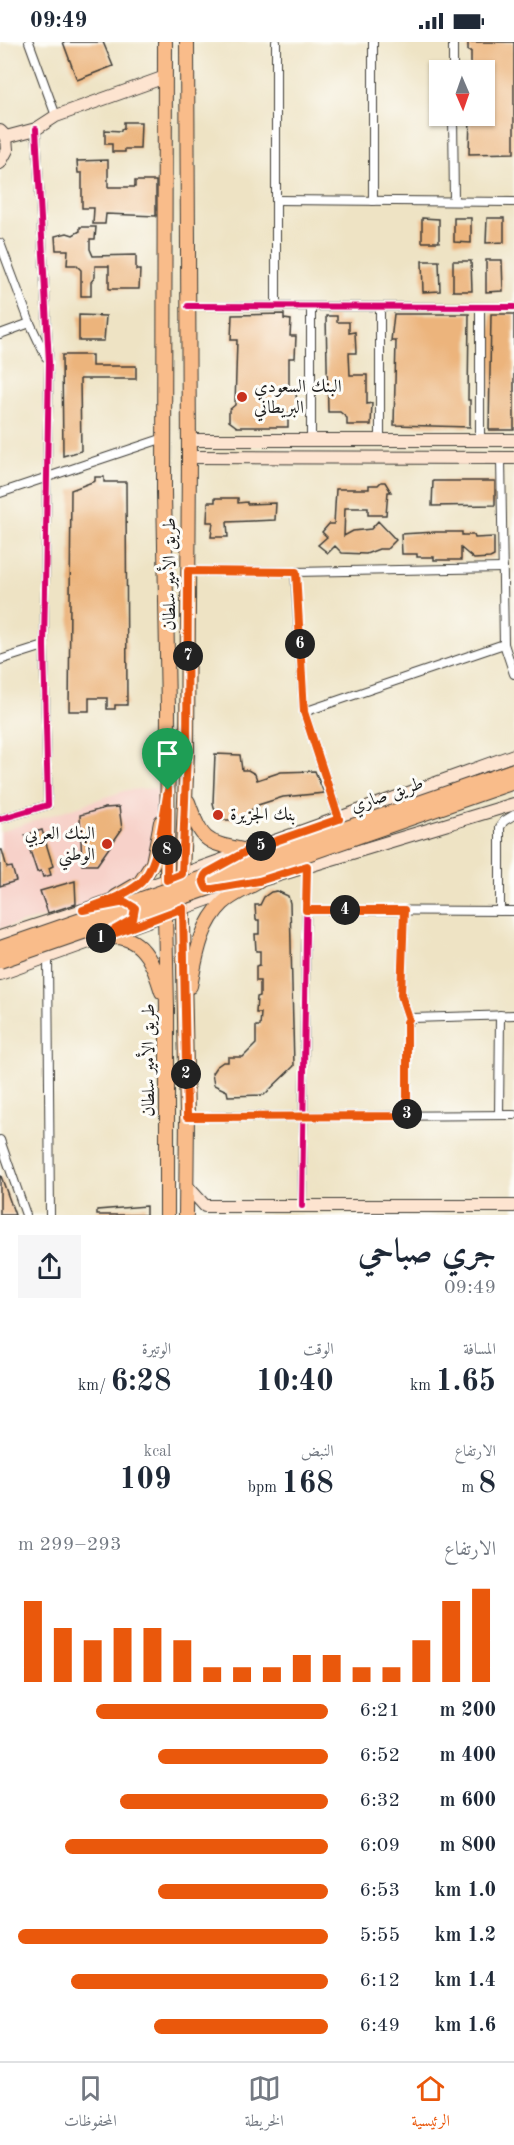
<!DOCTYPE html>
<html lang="ar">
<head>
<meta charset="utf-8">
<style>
	:root { --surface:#fff; --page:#f6f6f7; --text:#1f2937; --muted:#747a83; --line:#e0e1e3; --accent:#ea580c }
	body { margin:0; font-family:"Old Standard TT",Amiri,serif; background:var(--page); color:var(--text); direction:rtl; height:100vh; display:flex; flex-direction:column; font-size:22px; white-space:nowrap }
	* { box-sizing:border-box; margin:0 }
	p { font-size:20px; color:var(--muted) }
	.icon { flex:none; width:33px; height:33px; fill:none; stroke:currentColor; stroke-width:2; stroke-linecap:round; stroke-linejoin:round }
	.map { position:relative; height:1173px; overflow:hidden; direction:ltr }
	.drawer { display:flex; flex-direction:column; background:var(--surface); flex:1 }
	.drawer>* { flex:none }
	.needle { width:39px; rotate:178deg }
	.controls { position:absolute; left:429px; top:18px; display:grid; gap:12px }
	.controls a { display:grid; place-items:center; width:66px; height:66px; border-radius:0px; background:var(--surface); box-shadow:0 2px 4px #0004; font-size:30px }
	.pin { position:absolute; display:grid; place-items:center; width:51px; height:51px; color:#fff; margin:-62px -26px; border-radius:50% 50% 50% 0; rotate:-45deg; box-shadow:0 0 6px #0007 }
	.pin .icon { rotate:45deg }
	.km { position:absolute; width:30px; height:30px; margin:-15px; border-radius:50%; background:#222; color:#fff; font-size:16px; line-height:30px; text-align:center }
	.round { display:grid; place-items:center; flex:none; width:63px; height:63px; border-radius:0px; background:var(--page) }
	.summary { display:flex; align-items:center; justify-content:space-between; height:102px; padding:0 18px }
	h1 { font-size:33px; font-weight:700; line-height:45px }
	.stats { display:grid; grid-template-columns:repeat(3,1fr); gap:9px; height:102px; padding:6px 18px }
	.stats div { display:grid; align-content:center }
	.stats b { font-size:30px; font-weight:700 }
	.stats small { font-size:16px; font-weight:400 }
	.stats p { font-size:16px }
	.chart { height:168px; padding:12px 18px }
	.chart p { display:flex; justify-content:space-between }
	.chart svg { width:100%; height:108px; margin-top:6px; stroke:var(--accent); stroke-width:6 }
	ul { padding:0 18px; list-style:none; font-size:20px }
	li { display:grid; grid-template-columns:96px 72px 1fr; align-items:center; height:45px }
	li i { height:15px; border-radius:8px; background:var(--accent) }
	.status { display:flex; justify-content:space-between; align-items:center; height:42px; padding:0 30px; background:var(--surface); direction:ltr }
	.status svg { height:16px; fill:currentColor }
	.tabs { display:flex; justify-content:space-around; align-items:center; height:84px; border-top:2px solid var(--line); background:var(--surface); font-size:16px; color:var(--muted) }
	.tabs a { display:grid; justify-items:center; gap:3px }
	.tabs .on { color:var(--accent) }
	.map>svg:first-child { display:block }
</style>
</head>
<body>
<div class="status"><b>09:49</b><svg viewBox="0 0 49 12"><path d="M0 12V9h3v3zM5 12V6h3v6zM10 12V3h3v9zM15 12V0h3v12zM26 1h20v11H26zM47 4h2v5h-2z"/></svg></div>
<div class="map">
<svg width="514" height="1173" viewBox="0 0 514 1173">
	<rect width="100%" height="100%" fill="#fdfcf7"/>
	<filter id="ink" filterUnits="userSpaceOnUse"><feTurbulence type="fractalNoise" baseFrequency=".0167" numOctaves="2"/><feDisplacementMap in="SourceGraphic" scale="12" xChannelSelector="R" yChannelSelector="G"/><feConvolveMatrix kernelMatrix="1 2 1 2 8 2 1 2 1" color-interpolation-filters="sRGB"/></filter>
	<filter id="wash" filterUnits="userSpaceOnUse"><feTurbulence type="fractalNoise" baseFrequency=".008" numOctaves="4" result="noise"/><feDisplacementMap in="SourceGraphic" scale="24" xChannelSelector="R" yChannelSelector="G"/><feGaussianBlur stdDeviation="1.35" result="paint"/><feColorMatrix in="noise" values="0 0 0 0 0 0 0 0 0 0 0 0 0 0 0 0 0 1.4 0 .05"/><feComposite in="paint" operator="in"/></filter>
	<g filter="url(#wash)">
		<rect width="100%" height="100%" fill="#eee3c4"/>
		<path fill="#f7d1c9" d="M157,746L161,792L148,819L117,850L71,868L0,887V790L127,748Z"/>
		<g id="blocks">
			<g fill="#ecb47c">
				<path d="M63,0H103L113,24L77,38Z"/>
				<path d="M468,0H514V111L469,112L470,74H484V25L471,26V9H468Z"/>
				<path d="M124,80H141L140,107H125V110H112V102H105V88L121,89V87L124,86Z"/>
				<path d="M108,118V145H135V139H156V174L106,172L105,182H93L94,166H82V131H78L77,119Z"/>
				<path d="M422,176L439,177V200H422Z"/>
				<path d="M454,176H471V201L454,200Z"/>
				<path d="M487,176H504V200L486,201Z"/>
				<path d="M80,185H96L95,197H90V207L93,214L136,213V228H140L139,247H109V224H95V235L91,240V254H81V228L76,223H67L68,208H56L55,194L67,191L73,193L80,189Z"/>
				<path d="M486,218H502L503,249L486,250Z"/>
				<path d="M422,219H439L440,249L423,250Z"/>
				<path d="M453,219H471L472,249H453Z"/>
				<path d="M284,272V277L291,278L290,294H296L295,316H289V349L296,348L297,370L288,371V385H237L229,379V368L235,363L237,298H231L232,273Z"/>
				<path d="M394,272H469L468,358H470V385L394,383L396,299H391Z"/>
				<path d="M491,272H514V388H489Z"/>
				<path d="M79,273L106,274L104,299H79Z"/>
				<path d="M326,274H337V280H349V291L355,290L356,311H349L350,333H367V362L372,361L371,383H347V376L340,370H328Z"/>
				<path d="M62,313H92V324H136V337H80L81,409L63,414Z"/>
				<path d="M95,435H104V440H126L127,663H115V667H107V656H89V669H69L71,448L95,439Z"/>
				<path d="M433,439H495V463L432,464Z"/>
				<path d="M381,440H385L391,450H388L386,473H368V466H345L344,494L353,489L371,487L378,479L396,498L387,507H379L366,512L342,511L335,504L328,511L318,503L327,495L322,490L329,482H334L336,447H369V443H378Z"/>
				<path d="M215,456H238V461L247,460V462L276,461L275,478L227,480L228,495H211L213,480H207L208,460H215Z"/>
				<path d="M436,490H462V493H474L475,496L494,495V514L490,516L474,517L461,506V518H434V515H417V512H402L401,492Z"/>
				<path d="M215,712L240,713L242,728H248L255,732L257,738L281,730L315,729L324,751L283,755L258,763L237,778H223L215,769L213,761Z"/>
				<path d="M119,765L122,787L97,823H82L80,773L105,766Z"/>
				<path d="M42,788L53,824L49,826L51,833L43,835L41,829L37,830L25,793Z"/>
				<path d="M0,808H2L7,826L12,825L16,839L0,844Z"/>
				<path d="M75,839L76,862L48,871L40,849Z"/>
				<path d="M277,849L288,854L290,861L294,1024L264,1053L228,1054L227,1049L214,1043L212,1031L216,1025L223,1020H228V1015H243L256,1002V984H260L261,971H256L257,955L260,954V939H256V924L260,923V909H256L255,892H259V878H256L255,863H260L264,855L271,850Z"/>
				<path d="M0,1134H1L15,1173H0Z"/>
				<path d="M146,1164V1173H97V1168Z"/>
			</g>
		</g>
	</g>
	<g filter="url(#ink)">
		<use href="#blocks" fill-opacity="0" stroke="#3c3a35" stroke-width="1.5"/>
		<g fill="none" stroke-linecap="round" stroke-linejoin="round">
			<g stroke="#3c3a35" stroke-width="10">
				<g id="street">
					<path d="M29,0L56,74"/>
					<path d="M373,0V159"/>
					<path d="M453,0V28"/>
					<path d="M453,74L454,159"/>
					<path d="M276,158L514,160"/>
					<path d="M0,201L30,281L46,315"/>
					<path d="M188,264L514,265"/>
					<path d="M276,264V0"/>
					<path d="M0,292L30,281"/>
					<path d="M380,398V265"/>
					<path d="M480,398V266"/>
					<path d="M311,399V265"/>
					<path d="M501,416L504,602L514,632"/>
					<path d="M0,451L164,396"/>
					<path d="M188,529L295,530L503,526"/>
					<path d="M295,530L304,670L339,777"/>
					<path d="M0,618L44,604"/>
					<path d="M304,670L504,602"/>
					<path d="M0,777L48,763L44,604L49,320L36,87"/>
					<path d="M306,868L514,869"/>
					<path d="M404,868L401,953L409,977L407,980V1074"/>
					<path d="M500,869V785L504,779L514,773"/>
					<path d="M48,914L50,1173"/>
					<path d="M409,977L412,976L514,973"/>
					<path d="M499,1073L500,973"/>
					<path d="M187,1075L514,1073"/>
					<path d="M0,1098L26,1173"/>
					<path d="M302,1164L307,824"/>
				</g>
			</g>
			<g stroke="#3c3a35" stroke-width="14">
				<g id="secondary">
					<path d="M0,89L6,95L7,108L0,121"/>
					<path d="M6,95L36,87L56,74L165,35"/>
					<path d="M189,398H514"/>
					<path d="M189,415L514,416"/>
					<path d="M0,895L83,868L514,713"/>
					<path d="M0,932L259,839L514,762"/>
					<path d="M187,1144L205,1164H514"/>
				</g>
			</g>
			<g stroke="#3c3a35" stroke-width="16">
				<g id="primary">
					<path d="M165,0L164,450L168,666L167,838L165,872L167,966V1173"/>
					<path d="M188,760C203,802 206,800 247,809"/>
					<path d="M116,855L140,841L153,821L161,780"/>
					<path d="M97,898C103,897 110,895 116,895C145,896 155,927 162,950"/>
					<path d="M190,944C196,915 200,883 223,861C233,852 248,846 259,839"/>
					<path d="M186,1173L187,1075L182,832L187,710L189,415L187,0"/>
				</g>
			</g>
			<use href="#street" stroke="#fff" stroke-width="8"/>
			<use href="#secondary" stroke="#fde4d0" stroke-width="12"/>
			<use href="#primary" stroke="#f9bc8a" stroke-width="14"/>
			<g stroke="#3c3a35" stroke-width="16" stroke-linecap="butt">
				<g id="primary-bridge">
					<path d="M0,906L514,728"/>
					<path d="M0,919L514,740"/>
				</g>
			</g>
			<use href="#primary-bridge" stroke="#f9bc8a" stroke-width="14"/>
			<g stroke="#fdfcf7" stroke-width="10">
				<g id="cycleway">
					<path d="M188,264L514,265"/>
					<path d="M0,777L48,763L44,604L49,320L36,87"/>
					<path d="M302,1164L307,824"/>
				</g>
			</g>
			<use href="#cycleway" stroke="#d6006c" stroke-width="6"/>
		</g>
	</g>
	<g fill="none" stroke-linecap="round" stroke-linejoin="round" filter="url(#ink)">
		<g stroke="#fff" stroke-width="12">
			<path id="route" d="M188,529L296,530L304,670L339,777L247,809L207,831C202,836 203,841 207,847H213L259,839L307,824L306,868H404L401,953L409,977L407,980V1074L187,1075L183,866L97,898L133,877L135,866L125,860L83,868C102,861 122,855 139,842C159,826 163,773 168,748L167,838L182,832L187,710Z"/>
		</g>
		<use href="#route" stroke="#ea580c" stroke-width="8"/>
	</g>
	<g fill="#c8321e" stroke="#fdfcf7" stroke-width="2">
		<circle cx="242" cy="355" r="6"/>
		<circle cx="218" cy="773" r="6"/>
		<circle cx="107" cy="802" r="6"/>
	</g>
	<g text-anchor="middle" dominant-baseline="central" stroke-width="6" stroke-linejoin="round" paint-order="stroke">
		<g font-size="18" fill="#1c1c1c" stroke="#fdfcf7" text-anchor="start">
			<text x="254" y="345">البنك السعودي<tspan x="254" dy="21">البريطاني</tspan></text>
			<text x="230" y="773">بنك الجزيرة</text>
			<text x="95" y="792" text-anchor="end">البنك العربي<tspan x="95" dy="21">الوطني</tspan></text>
		</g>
		<g font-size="18" fill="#1c1c1c" stroke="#fdfcf7">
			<text transform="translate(170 532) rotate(-90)">طريق الأمير سلطان</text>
			<text transform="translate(387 753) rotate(-19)">طريق صاري</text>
			<text transform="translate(149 1018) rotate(-90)">طريق الأمير سلطان</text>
		</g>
	</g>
</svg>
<div class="controls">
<a><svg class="needle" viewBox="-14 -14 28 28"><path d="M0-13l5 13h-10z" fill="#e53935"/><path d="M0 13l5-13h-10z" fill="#747a83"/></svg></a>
</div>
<div class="pin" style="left:168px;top:748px;background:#1e9e55"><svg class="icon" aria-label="arrive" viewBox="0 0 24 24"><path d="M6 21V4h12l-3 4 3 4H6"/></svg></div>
<b class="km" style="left:101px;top:896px">1</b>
<b class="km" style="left:186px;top:1032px">2</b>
<b class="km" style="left:407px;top:1072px">3</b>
<b class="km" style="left:345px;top:868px">4</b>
<b class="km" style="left:261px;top:804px">5</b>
<b class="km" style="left:300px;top:602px">6</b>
<b class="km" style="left:188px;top:614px">7</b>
<b class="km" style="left:167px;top:808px">8</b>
</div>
<section class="drawer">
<div class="summary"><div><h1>جري صباحي</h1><p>09:49</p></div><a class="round"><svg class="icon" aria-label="share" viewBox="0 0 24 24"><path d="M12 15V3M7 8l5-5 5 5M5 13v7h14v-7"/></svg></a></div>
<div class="stats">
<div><p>المسافة</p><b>1.65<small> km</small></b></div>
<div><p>الوقت</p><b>10:40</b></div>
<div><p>الوتيرة</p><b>6:28<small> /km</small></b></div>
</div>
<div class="stats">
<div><p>الارتفاع</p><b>8<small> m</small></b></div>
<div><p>النبض</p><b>168<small> bpm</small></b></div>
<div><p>kcal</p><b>109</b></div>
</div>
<div class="chart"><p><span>الارتفاع</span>293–299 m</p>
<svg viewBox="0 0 160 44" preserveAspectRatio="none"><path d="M5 44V11M15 44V22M25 44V27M35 44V22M45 44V22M55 44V27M65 44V38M75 44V38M85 44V38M95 44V33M105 44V33M115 44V38M125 44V38M135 44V27M145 44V11M155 44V6"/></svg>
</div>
<ul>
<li><b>200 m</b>6:21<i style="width:75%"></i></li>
<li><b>400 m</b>6:52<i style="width:55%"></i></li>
<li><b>600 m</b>6:32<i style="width:67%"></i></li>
<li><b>800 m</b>6:09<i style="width:85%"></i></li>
<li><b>1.0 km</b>6:53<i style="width:55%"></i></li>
<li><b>1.2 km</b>5:55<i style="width:100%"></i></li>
<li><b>1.4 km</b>6:12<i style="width:83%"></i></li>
<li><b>1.6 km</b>6:49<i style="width:56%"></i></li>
</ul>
</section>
<nav class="tabs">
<a class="on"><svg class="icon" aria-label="home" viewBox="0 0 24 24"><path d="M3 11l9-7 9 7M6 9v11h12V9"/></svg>الرئيسية</a>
<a><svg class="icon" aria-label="map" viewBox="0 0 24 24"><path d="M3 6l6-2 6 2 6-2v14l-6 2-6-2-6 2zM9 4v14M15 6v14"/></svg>الخريطة</a>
<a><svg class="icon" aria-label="saved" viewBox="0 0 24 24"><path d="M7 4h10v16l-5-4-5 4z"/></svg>المحفوظات</a>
</nav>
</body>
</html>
